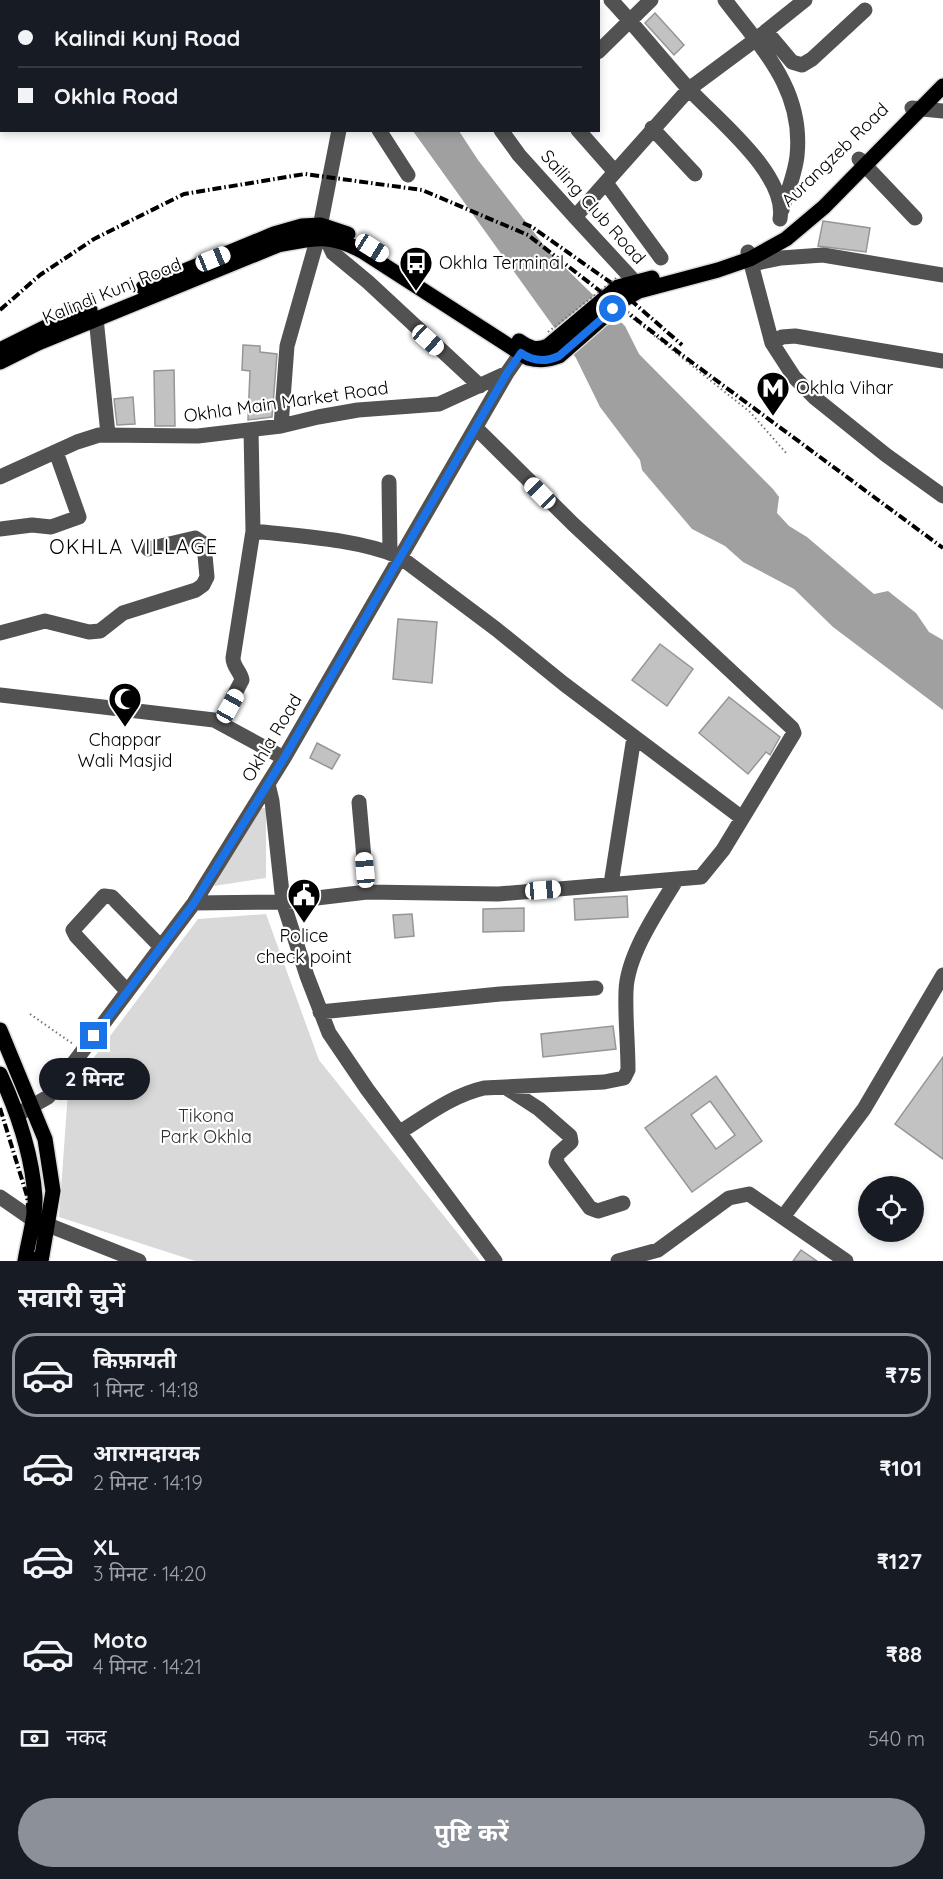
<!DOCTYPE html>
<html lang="hi">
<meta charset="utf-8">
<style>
:root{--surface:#171b24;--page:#20242c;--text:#f1f3f6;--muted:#9ea1a6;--line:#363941;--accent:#8c9099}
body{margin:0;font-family:Quicksand,"Noto Sans Devanagari",sans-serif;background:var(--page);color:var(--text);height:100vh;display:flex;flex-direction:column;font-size:22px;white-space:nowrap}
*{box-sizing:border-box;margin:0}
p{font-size:20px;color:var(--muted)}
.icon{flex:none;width:33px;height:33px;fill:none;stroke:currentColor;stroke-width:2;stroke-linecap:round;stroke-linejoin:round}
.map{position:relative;height:1261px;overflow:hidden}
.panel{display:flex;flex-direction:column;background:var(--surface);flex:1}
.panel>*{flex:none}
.banner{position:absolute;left:0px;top:0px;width:600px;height:132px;box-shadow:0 3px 9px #0003;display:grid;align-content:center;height:132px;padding:0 18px;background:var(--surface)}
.tools{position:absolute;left:858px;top:1176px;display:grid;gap:12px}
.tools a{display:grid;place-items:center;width:66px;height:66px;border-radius:50%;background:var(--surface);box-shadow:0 3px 9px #0003;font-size:30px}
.end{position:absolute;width:27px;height:27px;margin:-14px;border:8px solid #1a73e8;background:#fff;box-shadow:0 0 0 3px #fff}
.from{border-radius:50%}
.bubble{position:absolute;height:42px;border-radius:21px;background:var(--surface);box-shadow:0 3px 9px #0003;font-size:20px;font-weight:700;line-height:42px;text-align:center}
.car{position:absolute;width:18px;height:36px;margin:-18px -9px;border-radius:8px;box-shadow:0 0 4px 2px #0007;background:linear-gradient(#fff 24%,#345 0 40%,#fff 0 76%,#345 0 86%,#fff 0)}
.banner b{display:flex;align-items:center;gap:21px;height:57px;font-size:22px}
.banner b+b{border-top:2px solid var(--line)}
.banner i{width:15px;height:15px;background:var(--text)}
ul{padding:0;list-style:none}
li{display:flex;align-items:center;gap:18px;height:84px;margin:0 12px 9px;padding:0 6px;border:3px solid transparent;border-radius:24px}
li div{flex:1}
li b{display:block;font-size:22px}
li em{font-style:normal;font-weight:700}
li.active{border-color:var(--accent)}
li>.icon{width:54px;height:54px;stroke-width:1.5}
h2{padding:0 18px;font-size:27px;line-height:72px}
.pay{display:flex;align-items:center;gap:15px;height:66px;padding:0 18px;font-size:22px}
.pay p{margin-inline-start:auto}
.primary-button{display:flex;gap:12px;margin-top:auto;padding:12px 18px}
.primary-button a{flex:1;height:69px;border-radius:36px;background:var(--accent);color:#fff;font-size:24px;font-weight:700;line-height:69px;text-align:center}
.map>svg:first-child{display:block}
.green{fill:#d9d9d9}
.water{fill:#a0a0a0}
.building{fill:#c2c2c2;stroke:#969696;stroke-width:1.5;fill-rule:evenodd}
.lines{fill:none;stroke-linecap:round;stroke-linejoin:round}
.major-casing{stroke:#dbdbdb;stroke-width:18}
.path{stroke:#747474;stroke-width:2;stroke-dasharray:1.5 3;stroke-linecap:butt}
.minor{stroke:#525252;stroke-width:15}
.major{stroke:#000;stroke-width:15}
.rail{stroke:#000;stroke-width:4;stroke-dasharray:9 3 1.5 3;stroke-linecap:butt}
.path-bridge{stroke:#747474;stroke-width:2;stroke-dasharray:1.5 3;stroke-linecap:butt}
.route{stroke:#1a73e8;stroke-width:8}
.labels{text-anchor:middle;stroke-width:4.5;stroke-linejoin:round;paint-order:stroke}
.street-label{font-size:18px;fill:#000;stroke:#fff}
.poi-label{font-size:18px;fill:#000;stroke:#fff;text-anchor:start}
.park-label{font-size:18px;fill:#303030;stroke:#fff}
.neighbourhood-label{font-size:20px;letter-spacing:1.5px;fill:#000;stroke:#fff}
</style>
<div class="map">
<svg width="943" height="1261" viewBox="0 0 943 1261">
<rect width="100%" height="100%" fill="#fff"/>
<path class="green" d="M254 808H266V878L214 886Z
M266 914 319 1060 480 1261H195L59 1217 68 1092 198 919Z"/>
<path class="water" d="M0 0 56 1 2 2 1 82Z
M413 131H459L478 160 549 252 625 326 639 354 773 489 779 497 777 513 789 526 807 537 874 594 888 591 916 613 929 632 943 640V710L833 627 794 589 743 562 725 546 692 529 642 470 640 460 600 407 576 358Z"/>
<path class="building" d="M655 13 684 45 674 55 645 23Z
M823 221 870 228 866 252 818 246Z
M243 345 260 346V352L277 354 272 417 248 420 250 371 242 370Z
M174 370 175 426H155L154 371Z
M133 397 135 424 117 425 114 399Z
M398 619 437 622 432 683 393 679Z
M660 644 693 669 667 706 632 680Z
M729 697 780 737 770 755 766 752 748 774 699 733Z
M317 743 340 755 332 769 310 758Z
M627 896 628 917 575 920 574 899Z
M524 908V931L483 932V909Z
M412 914 414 936 395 938 393 915Z
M613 1026 616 1049 543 1057 541 1034Z
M943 1057V1159L895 1124Z
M716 1076 762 1141 692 1192 645 1128ZM710 1101 735 1135 716 1149 691 1115Z
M801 1250 817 1261H793Z"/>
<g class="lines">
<g class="major-casing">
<path id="major" d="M143 288 274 234 302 226 321 225 348 234
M519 341C529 348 536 351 548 346L618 287 652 278
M0 350 50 325 90 310
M0 362 38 343 278 245C315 238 328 233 362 251L528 358C540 361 548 360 559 356L623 300 639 291 718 270 750 259 786 239 824 207 943 86
M0 1030 45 1139 53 1191 41 1261
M0 1074C18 1113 32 1154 35 1197 36 1217 28 1241 25 1261"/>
</g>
<path class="path" d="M626 313 750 412 787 454
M30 1014 73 1044"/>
<path class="minor" d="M304 0 305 2
M411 0 412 2
M611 0C637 28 661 58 687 87 714 117 788 174 780 219
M725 0C762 49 804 89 797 156 795 174 787 193 782 210
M583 2 585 0
M766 31 792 62 802 65 812 59 865 10
M598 52 651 0
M912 108 943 111
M652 128 695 174
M379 130 408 175
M501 130 519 155 575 217 635 282
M578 130 615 172
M859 159 915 218
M606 183 661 258
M575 217 689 89 755 40 805 0
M326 238 333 253 368 282 480 386
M748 252 772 343 794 377 815 398 886 455 943 496
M752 264 781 258 823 255 943 275
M96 318 108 434
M772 343 782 337 795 336 943 361
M281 426 287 346 318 237 339 130
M0 477 77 442 99 435 198 436 281 426 318 417 358 410 439 404 507 373
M389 482 390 552
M0 529 32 525 51 527 79 517 56 452
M253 531C298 536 358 539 400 557L496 629 564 684 742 818
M0 633 45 621 89 632 100 631 123 613 196 590 203 585 207 577 204 544 195 538 148 549
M0 695 214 720 284 758
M220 722 242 680C241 672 233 667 233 658L253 531 251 430
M268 784 272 801 283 902 307 976 329 1033 367 1089 495 1261
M359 802 367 892
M611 884 634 737
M194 903 283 902 367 892 498 894 701 877 723 850 794 733 792 728 573 524 476 428
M127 991 76 936 73 930 104 896 112 897 161 947
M320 1012 500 994 596 988
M505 1087 539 1109 570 1136 571 1142 558 1154 556 1162 590 1208 598 1211 623 1203
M20 1113 48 1097 194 903 284 758 507 373 521 353
M400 1132C427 1115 453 1095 484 1088L604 1082 624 1078 628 1070C628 1044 625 1017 626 991 627 955 658 910 677 879
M0 1197 32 1219
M783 1217 864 1109 943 975
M48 1225 139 1261
M618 1261 658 1250 729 1198 749 1194 846 1261"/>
<use href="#major" class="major"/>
<path class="rail" d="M523 223 532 227 610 282 682 345
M0 310 40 275 94 239 184 194 305 174 422 190 528 235 682 355 943 548
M0 1076 36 1195 43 1261
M0 1108 27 1196 34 1261"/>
<path class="path-bridge" d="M548 332 616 278"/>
</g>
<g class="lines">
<path class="route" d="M94 1036 194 903 284 758 507 373 521 353C534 362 546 362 559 356L613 309"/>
</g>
<defs>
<g id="bus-pin" transform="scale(1.725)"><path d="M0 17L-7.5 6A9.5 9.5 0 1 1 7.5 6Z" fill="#000" stroke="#fff"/><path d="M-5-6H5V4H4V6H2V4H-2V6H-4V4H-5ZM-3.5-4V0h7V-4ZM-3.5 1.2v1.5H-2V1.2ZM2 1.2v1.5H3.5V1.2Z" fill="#fff"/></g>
<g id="metro-pin" transform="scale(1.725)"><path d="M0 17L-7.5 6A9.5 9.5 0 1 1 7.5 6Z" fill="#000" stroke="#fff"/><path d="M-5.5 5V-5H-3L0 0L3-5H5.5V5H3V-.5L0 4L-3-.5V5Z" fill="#fff"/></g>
<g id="mosque-pin" transform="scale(1.725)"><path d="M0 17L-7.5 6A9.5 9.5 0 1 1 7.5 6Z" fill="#000" stroke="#fff"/><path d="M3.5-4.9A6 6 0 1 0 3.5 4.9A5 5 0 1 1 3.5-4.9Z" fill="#fff"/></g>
<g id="civic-pin" transform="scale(1.725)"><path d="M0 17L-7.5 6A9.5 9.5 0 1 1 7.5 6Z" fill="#000" stroke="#fff"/><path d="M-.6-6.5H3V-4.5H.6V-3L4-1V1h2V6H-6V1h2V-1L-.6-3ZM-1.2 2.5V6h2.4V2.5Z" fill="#fff"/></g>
</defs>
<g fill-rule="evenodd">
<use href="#bus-pin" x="416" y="263"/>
<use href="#metro-pin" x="773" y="388"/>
<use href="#mosque-pin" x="125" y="699"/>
<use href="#civic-pin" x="304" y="895"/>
</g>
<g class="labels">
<g class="street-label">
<text transform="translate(835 155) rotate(-44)" y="6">Aurangzeb Road</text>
<text transform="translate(593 207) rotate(48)" y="6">Sailing Club Road</text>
<text transform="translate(112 291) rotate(-22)" y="6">Kalindi Kunj Road</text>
<text transform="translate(286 402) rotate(-8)" y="6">Okhla Main Market Road</text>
<text transform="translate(272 738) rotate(-59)" y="6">Okhla Road</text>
</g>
<g class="poi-label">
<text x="439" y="269">Okhla Terminal</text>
<text x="796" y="394">Okhla Vihar</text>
<text x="125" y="746" text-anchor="middle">Chappar<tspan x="125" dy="21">Wali Masjid</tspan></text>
<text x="304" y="942" text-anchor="middle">Police<tspan x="304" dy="21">check point</tspan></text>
</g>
<g class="park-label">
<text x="206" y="1122">Tikona<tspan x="206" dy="21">Park Okhla</tspan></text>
</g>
<g class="neighbourhood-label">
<text x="134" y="554">OKHLA VILLAGE</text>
</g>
</g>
</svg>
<div class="tools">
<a><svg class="icon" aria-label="locate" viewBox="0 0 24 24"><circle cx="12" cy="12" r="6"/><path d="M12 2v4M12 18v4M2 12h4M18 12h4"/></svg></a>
</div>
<i class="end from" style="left:613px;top:309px"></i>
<i class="end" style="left:94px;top:1036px"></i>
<div class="bubble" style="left:39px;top:1058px;width:111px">2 मिनट</div>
<i class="car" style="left:372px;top:248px;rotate:122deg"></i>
<i class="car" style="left:213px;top:259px;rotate:68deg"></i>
<i class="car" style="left:428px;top:340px;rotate:132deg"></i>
<i class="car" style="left:540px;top:493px;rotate:315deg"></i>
<i class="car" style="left:230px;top:706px;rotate:29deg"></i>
<i class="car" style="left:365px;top:870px;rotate:355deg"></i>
<i class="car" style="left:543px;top:890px;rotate:85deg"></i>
<div class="banner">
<b><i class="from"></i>Kalindi Kunj Road</b>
<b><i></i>Okhla Road</b>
</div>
</div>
<section class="panel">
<h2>सवारी चुनें</h2>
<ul>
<li class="active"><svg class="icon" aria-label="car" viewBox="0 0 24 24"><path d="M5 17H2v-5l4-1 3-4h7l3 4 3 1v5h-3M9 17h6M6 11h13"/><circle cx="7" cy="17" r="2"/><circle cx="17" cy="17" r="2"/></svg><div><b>किफ़ायती</b><p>1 मिनट · 14:18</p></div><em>₹75</em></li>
<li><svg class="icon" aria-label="car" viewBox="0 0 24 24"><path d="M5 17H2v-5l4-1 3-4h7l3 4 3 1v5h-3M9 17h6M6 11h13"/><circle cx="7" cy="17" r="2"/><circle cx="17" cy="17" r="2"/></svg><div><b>आरामदायक</b><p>2 मिनट · 14:19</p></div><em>₹101</em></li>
<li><svg class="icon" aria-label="car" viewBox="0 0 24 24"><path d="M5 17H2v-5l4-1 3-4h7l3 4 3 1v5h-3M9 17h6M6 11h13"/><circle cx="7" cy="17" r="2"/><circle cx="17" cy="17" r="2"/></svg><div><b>XL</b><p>3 मिनट · 14:20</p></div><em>₹127</em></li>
<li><svg class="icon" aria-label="car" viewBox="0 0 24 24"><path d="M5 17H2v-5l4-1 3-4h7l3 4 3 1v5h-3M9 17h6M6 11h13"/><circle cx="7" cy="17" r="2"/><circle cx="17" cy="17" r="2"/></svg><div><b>Moto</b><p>4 मिनट · 14:21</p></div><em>₹88</em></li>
</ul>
<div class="pay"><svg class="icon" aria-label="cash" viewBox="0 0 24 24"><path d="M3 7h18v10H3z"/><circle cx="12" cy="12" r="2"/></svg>नकद<p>540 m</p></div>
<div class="primary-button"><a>पुष्टि करें</a></div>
</section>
